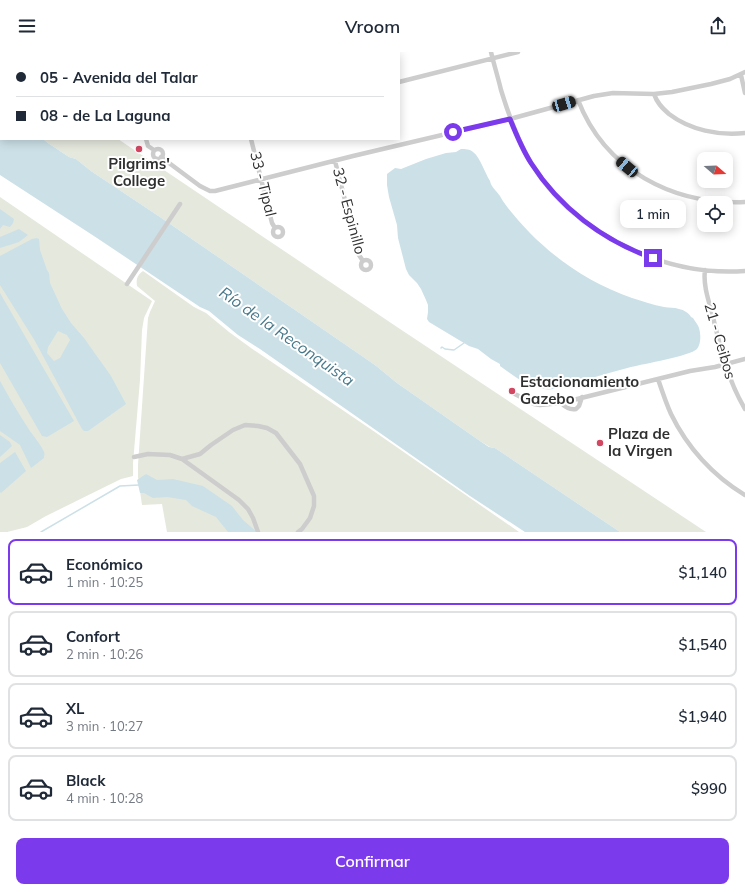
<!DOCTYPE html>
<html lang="es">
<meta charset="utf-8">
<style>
:root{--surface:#fff;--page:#f6f6f7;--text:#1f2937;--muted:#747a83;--line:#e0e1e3;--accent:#7c3aed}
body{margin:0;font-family:Mulish,sans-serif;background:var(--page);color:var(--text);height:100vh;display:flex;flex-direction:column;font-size:15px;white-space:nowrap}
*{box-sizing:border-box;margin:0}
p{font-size:13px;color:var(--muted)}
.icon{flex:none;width:22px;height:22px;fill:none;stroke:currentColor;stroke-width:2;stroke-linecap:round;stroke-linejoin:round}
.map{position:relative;height:480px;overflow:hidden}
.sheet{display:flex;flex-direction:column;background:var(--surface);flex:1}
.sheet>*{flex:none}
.top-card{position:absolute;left:0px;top:0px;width:400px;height:88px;box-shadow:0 2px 10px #0003;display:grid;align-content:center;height:88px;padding:0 16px;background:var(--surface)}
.needle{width:26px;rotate:109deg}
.buttons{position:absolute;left:697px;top:100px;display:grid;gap:8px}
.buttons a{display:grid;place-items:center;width:36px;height:36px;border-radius:8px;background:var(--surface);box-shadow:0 2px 10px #0003;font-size:20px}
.end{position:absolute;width:18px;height:18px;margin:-9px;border:5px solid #7c3aed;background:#fff;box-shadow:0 0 0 2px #fff}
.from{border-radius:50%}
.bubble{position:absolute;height:28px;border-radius:8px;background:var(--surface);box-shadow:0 2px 10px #0003;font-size:13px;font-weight:600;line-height:28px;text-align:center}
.car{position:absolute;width:12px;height:24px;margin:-12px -6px;border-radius:5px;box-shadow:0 0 3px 1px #0007;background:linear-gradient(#222 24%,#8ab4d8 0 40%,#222 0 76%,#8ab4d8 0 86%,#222 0)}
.top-card b{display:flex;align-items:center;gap:14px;height:38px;font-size:15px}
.top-card b+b{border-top:1px solid var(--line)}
.top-card i{width:10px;height:10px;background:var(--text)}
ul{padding:7px 0 0;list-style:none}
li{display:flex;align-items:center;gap:12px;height:66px;margin:0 8px 6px;padding:0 8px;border:2px solid var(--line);border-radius:8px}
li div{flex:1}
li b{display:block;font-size:15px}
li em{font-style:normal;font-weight:600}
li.active{border-color:var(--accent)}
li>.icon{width:36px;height:36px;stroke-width:1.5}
.primary-button{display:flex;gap:8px;margin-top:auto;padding:8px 16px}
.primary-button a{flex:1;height:46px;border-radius:8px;background:var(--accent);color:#fff;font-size:16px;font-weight:600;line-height:46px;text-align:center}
header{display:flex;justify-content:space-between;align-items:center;height:52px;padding:0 16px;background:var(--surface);font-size:18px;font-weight:600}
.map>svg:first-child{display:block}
.green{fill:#e5e8dd}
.water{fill:#cce0e7;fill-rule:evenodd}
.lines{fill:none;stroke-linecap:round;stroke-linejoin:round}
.stream{stroke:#cce0e7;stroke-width:1.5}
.minor{stroke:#cdcdcd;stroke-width:4.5}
.route{stroke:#7c3aed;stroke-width:5}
.poi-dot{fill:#d24762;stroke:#fff;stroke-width:1.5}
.labels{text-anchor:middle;stroke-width:4;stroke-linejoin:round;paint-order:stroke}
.poi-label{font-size:15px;font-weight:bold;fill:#303030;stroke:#fff;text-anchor:start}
.street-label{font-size:15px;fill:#303030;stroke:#fff}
.water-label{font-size:16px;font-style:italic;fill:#47788a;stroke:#fff}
</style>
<header><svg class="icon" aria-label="menu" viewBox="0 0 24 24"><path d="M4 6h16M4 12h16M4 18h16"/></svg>Vroom<svg class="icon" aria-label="share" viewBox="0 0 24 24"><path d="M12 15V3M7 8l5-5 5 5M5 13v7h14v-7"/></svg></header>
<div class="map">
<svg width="745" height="480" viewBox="0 0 745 480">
<rect width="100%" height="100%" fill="#fff"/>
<path class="green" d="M43 87H118L397 275 706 480H620L495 396 490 395 480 389 397 331 375 313 160 165 91 119 76 107 69 105 48 91Z
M0 145 152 249 144 266 142 278 140 328 133 411V424L121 427 46 464 27 475 7 480H0Z
M143 219 194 255 206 261 229 280 251 296 372 378 519 480H167L162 452 142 453 138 425V413L148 266 150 260 155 249 137 234C136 228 137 223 143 219Z"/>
<path class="water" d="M0 56H1V87H43L48 91 69 105 76 107 91 119 160 165 375 313 397 331 480 389 489 395 495 396 620 480H525L470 444 260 297 238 283 209 259 200 255 97 186 0 123Z
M461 97C465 97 470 97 473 100 480 105 485 121 490 129 491 135 496 138 500 144 502 148 505 152 508 156 540 197 583 229 632 246 643 249 653 253 664 255 669 256 674 255 679 257 684 258 689 261 691 265L693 266C695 269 698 273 699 276 701 283 701 292 697 297 690 304 643 312 631 315 605 322 580 329 554 337 534 340 515 325 500 314V312L491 307 478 297 469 294 429 270 427 267 428 260V253L426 248 421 237 417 231 409 223 406 217 398 186 397 173 389 145 387 133V122L395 116 401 117 426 107 446 101 456 100Z
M0 157 14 167 13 171 10 175 3 173 0 177Z
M19 177 28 183 19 190 0 196V185Z
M37 186 39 187 40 198 47 218 49 221 50 231 62 257 71 271 84 286 111 324 126 352 88 379H84L82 377 35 289 0 233V204L32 187ZM58 279 67 283 70 288 60 306 54 309 47 301 48 295Z
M0 241 74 369 47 385 42 384 0 311Z
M0 329C9 345 18 361 28 376 33 384 40 391 44 400 45 403 44 403 44 406L31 416 20 393 0 379Z
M0 383 10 390 12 394 0 405Z
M15 400 26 419 1 441 0 440V411Z
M146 422 157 428 173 427 203 434 232 454 243 468 257 480H228L216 465 192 454 186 448 167 445 153 446 144 441H140L137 428Z"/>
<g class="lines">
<path class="stream" d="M441 296 442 295 445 297 454 298 464 291
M41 480 120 434 139 433"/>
<path class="minor" d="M126 0V1
M229 0V1
M491 0C494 13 498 25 501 38 509 64 517 87 531 111 574 181 663 225 745 219
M197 1 202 0
M741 23 745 41
M399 30 518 0
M654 42C657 51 662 56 669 62 690 78 719 84 745 81
M578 48C605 118 673 153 745 150
M146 87 148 94 154 98
M251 87 272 171 275 176
M153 102a5 5 0 1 1 10 0a5 5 0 1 1-10 0Z
M161 105 200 134 210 139H215L353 104 510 67 594 44 613 41 654 42 672 40 711 32 730 27 745 20
M335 109 359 203 363 209
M273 180a5 5 0 1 1 10 0a5 5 0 1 1-10 0Z
M361 213a5 5 0 1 1 10 0a5 5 0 1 1-10 0Z
M705 218C703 232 708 247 712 261 720 294 727 327 745 357
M127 232 180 152
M658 327C662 339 666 351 671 362 687 395 713 424 745 443
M513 341 534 352 540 353 561 351C565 355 571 358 576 357L579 354 582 345
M561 351 690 319 715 315 745 307
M134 405 148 402 170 403 182 407 239 448 248 457 253 466 258 480
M182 407 200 402 211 393 233 378 245 373 258 374 267 376 276 381 300 412 314 444V454L310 466 302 477 298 480"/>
</g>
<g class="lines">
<path class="route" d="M453 80 510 67C516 82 522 97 531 111 559 155 603 189 653 206"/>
</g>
<g class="poi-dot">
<circle cx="139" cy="97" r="4"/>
<circle cx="512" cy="339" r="4"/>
<circle cx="600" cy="391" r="4"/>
</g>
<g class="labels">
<g class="poi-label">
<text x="139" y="117" text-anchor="middle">Pilgrims'<tspan x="139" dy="17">College</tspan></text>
<text x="520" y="335">Estacionamiento<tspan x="520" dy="17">Gazebo</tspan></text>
<text x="608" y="387">Plaza de<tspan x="608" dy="17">la Virgen</tspan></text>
</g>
<g class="street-label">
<text transform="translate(263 132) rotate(76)" y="5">33 - Tipal</text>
<text transform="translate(349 159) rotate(75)" y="5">32 - Espinillo</text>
<text transform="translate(720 289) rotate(74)" y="5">21 - Ceibos</text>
</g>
<g class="water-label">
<text transform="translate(287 284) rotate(35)" y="6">Río de la Reconquista</text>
</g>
</g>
</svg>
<div class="buttons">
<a><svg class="needle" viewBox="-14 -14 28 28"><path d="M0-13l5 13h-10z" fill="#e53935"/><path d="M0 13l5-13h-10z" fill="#747a83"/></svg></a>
<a><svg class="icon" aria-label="locate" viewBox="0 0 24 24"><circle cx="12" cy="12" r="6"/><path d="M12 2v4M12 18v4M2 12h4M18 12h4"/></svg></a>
</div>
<i class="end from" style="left:453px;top:80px"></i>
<i class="end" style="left:653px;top:206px"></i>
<div class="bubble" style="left:620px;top:148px;width:66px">1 min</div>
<i class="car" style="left:564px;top:52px;rotate:74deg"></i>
<i class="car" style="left:627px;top:115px;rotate:310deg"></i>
<div class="top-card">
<b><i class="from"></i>05 - Avenida del Talar</b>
<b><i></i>08 - de La Laguna</b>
</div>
</div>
<section class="sheet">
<ul>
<li class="active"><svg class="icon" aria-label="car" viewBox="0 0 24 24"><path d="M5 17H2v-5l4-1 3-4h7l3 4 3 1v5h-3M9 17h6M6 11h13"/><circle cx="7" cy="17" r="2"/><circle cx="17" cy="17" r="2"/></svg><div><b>Económico</b><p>1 min · 10:25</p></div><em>$1,140</em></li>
<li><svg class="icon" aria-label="car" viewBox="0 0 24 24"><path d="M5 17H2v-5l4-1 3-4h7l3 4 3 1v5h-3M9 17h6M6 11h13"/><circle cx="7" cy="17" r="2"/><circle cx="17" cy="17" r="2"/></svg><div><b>Confort</b><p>2 min · 10:26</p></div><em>$1,540</em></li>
<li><svg class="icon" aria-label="car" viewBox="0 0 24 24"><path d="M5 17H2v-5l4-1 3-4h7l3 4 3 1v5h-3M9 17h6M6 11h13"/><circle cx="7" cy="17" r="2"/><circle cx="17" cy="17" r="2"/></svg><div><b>XL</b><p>3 min · 10:27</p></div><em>$1,940</em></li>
<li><svg class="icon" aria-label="car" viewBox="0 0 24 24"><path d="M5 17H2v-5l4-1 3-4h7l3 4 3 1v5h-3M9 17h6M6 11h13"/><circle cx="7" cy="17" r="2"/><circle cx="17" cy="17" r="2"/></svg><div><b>Black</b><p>4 min · 10:28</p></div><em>$990</em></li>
</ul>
<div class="primary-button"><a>Confirmar</a></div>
</section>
